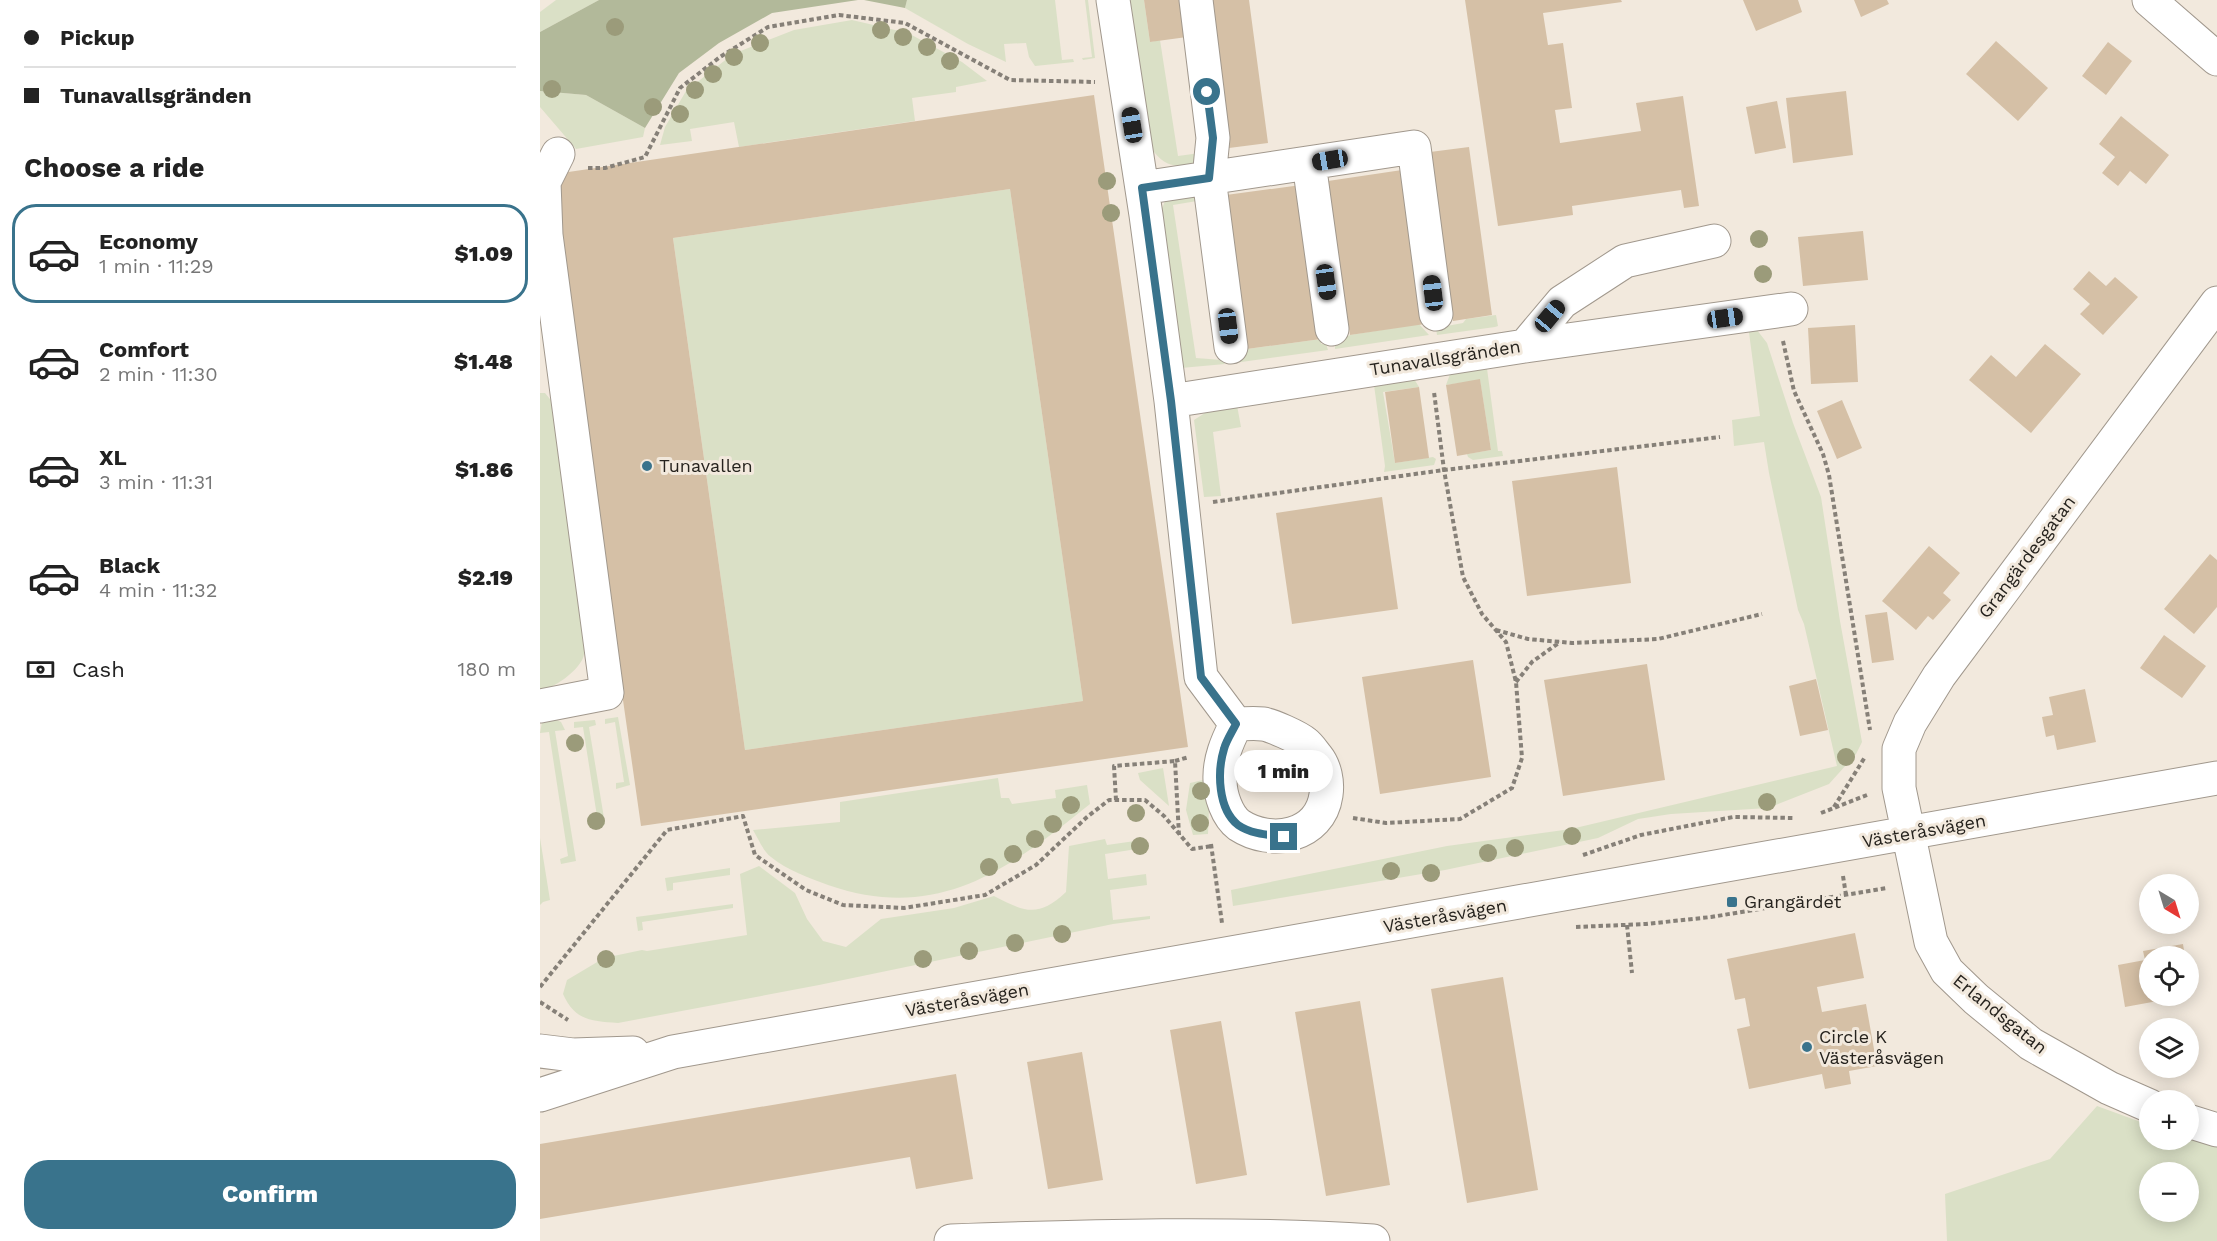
<!DOCTYPE html>
<meta charset="utf-8">
<style>
:root{--surface:#fff;--page:#f6f6f6;--text:#222;--muted:#767676;--line:#e0e0e0;--accent:#39738c}
body{margin:0;font-family:"Work Sans",sans-serif;background:var(--page);color:var(--text);height:100vh;display:flex;flex-direction:column;font-size:22px;white-space:nowrap}
*{box-sizing:border-box;margin:0}
p{font-size:20px;color:var(--muted)}
.icon{flex:none;width:33px;height:33px;fill:none;stroke:currentColor;stroke-width:2;stroke-linecap:round;stroke-linejoin:round}
.map{position:relative;flex:1;overflow:hidden}
.side{display:flex;flex-direction:column;background:var(--surface);width:540px}
.side>*{flex:none}
.hud{display:grid;align-content:center;height:132px;padding:0 24px;background:var(--surface)}
.needle{width:39px;rotate:142deg}
.fabs{position:absolute;left:1599px;top:874px;display:grid;gap:12px}
.fabs a{display:grid;place-items:center;width:60px;height:60px;border-radius:50%;background:var(--surface);box-shadow:0 3px 15px #0003;font-size:30px}
.end{position:absolute;width:27px;height:27px;margin:-14px;border:8px solid #39738c;background:#fff;box-shadow:0 0 0 3px #fff}
.from{border-radius:50%}
.bubble{position:absolute;height:42px;border-radius:21px;background:var(--surface);box-shadow:0 3px 15px #0003;font-size:20px;font-weight:800;line-height:42px;text-align:center}
.car{position:absolute;width:18px;height:36px;margin:-18px -9px;border-radius:8px;box-shadow:0 0 4px 2px #0007;background:linear-gradient(#222 24%,#8ab4d8 0 40%,#222 0 76%,#8ab4d8 0 86%,#222 0)}
.hud b{display:flex;align-items:center;gap:21px;height:57px;font-size:22px}
.hud b+b{border-top:2px solid var(--line)}
.hud i{width:15px;height:15px;background:var(--text)}
ul{padding:0;list-style:none}
li{display:flex;align-items:center;gap:18px;height:99px;margin:0 12px 9px;padding:0 12px;border:3px solid transparent;border-radius:24px}
li div{flex:1}
li b{display:block;font-size:22px}
li em{font-style:normal;font-weight:800}
li.on{border-color:var(--accent)}
li>.icon{width:54px;height:54px;stroke-width:1.5}
h2{padding:0 24px;font-size:27px;line-height:72px}
.pay{display:flex;align-items:center;gap:15px;height:66px;padding:0 24px;font-size:22px}
.pay p{margin-inline-start:auto}
.primary-button{display:flex;gap:12px;margin-top:auto;padding:12px 24px}
.primary-button a{flex:1;height:69px;border-radius:24px;background:var(--accent);color:#fff;font-size:24px;font-weight:800;line-height:69px;text-align:center}
main{display:flex;flex:1;min-height:0}
.map>svg:first-child{display:block}
.green{fill:#dae0c6;fill-rule:evenodd}
.forest{fill:#b2b99a}
.building{fill:#d5c0a6;fill-rule:evenodd}
.lines{fill:none;stroke-linecap:round;stroke-linejoin:round}
.minor-casing{stroke:#a1988d;stroke-width:35}
.path{stroke:#868078;stroke-width:4;stroke-dasharray:4.5 3;stroke-linecap:butt}
.minor{stroke:#fff;stroke-width:33}
.tree{fill:#9b9b7a}
.route{stroke:#39738c;stroke-width:8}
.poi-dot{fill:#39738c;stroke:#f2e9dd;stroke-width:2}
.labels{text-anchor:middle;stroke-width:6;stroke-linejoin:round;paint-order:stroke}
.street-label{font-size:18px;fill:#26231e;stroke:#f2e9dd}
.poi-label{font-size:18px;fill:#26231e;stroke:#f2e9dd;text-anchor:start}
</style>
<main>
<section class="side">
<div class="hud">
<b><i class="from"></i>Pickup</b>
<b><i></i>Tunavallsgränden</b>
</div>
<h2>Choose a ride</h2>
<ul>
<li class="on"><svg class="icon" aria-label="car" viewBox="0 0 24 24"><path d="M5 17H2v-5l4-1 3-4h7l3 4 3 1v5h-3M9 17h6M6 11h13"/><circle cx="7" cy="17" r="2"/><circle cx="17" cy="17" r="2"/></svg><div><b>Economy</b><p>1 min · 11:29</p></div><em>$1.09</em></li>
<li><svg class="icon" aria-label="car" viewBox="0 0 24 24"><path d="M5 17H2v-5l4-1 3-4h7l3 4 3 1v5h-3M9 17h6M6 11h13"/><circle cx="7" cy="17" r="2"/><circle cx="17" cy="17" r="2"/></svg><div><b>Comfort</b><p>2 min · 11:30</p></div><em>$1.48</em></li>
<li><svg class="icon" aria-label="car" viewBox="0 0 24 24"><path d="M5 17H2v-5l4-1 3-4h7l3 4 3 1v5h-3M9 17h6M6 11h13"/><circle cx="7" cy="17" r="2"/><circle cx="17" cy="17" r="2"/></svg><div><b>XL</b><p>3 min · 11:31</p></div><em>$1.86</em></li>
<li><svg class="icon" aria-label="car" viewBox="0 0 24 24"><path d="M5 17H2v-5l4-1 3-4h7l3 4 3 1v5h-3M9 17h6M6 11h13"/><circle cx="7" cy="17" r="2"/><circle cx="17" cy="17" r="2"/></svg><div><b>Black</b><p>4 min · 11:32</p></div><em>$2.19</em></li>
</ul>
<div class="pay"><svg class="icon" aria-label="cash" viewBox="0 0 24 24"><path d="M3 7h18v10H3z"/><circle cx="12" cy="12" r="2"/></svg>Cash<p>180 m</p></div>
<div class="primary-button"><a>Confirm</a></div>
</section>
<div class="map">
<svg width="1677" height="1241" viewBox="0 0 1677 1241">
<rect width="100%" height="100%" fill="#f2e9dd"/>
<path class="green" d="M16 0H59L0 32V12Z
M367 0H515L522 60 533 59 534 62 495 66 489 57 486 43 464 44 466 62 428 44 365 8Z
M545 0H548L555 58 543 60 542 58 552 57Z
M589 0H604L610 42 620 40 638 156 660 153 658 162C634 168 626 168 611 148Z
M312 20 368 33 422 62 447 81 416 87V92L372 98 375 121 199 147 194 122 150 129 152 141 120 145 125 127 146 91 193 54 254 30Z
M0 91 46 95 105 128 103 137 36 149 0 107Z
M470 189 543 701 205 750 133 238Z
M643 192 654 195 657 201 633 205 656 358 682 360 685 364 641 368 621 211 625 201Z
M956 315 958 326 955 327 897 335 896 328 923 323 926 319Z
M879 324 889 335 795 349V343L810 335Z
M1208 325 1217 330 1227 343 1253 423 1281 497 1300 621 1322 742 1316 754 1289 784 1228 808 1131 814 1098 819 1058 838 905 870 693 906 691 890 907 846 1031 829 1297 766 1264 624 1258 610 1229 473 1224 442 1194 446 1192 420 1220 416Z
M781 339V344H786L788 350 694 363 692 357 707 349Z
M946 361 958 451H962L963 456 933 460 928 457 927 454 951 450 940 380 906 385 913 366Z
M871 374 879 387 843 392 855 463 893 457 896 459 894 465 844 472 845 466 834 385Z
M0 393H5L14 404 44 628C43 637 46 650 43 658 37 672 14 688 0 691Z
M696 400 701 427 673 432 681 496 664 497 654 420 682 402Z
M78 717 90 785 76 789V783L84 782 75 722 65 724V719Z
M13 718 21 722 25 730 15 731 36 861 21 864 20 859 28 856 9 732 0 733 2 722Z
M55 720 56 725 49 727 65 824 59 829 43 727 34 728V722Z
M623 768 629 806 600 780 598 773Z
M458 778 461 798H469L472 804 516 798 515 790 547 785 550 804C468 870 398 923 288 885 269 878 247 870 231 857 223 851 218 838 213 830L300 822V802Z
M663 780 669 808 668 834 653 835 646 810 650 783Z
M0 838 10 900 3 902 0 905Z
M565 839 567 845 602 840 603 848 565 854 568 879 606 874 607 885 570 890 573 920 610 916V919L573 924 279 985 78 1023C52 1021 35 1021 23 994L27 980 64 958 102 950 107 951 207 935 200 874 219 866 255 893 267 919 283 941 306 947 341 919 414 908 454 896C485 912 498 918 526 892L529 846Z
M190 868V875L133 883V890L127 891 125 878Z
M193 904V908L102 922 103 930 98 931 96 917Z
M1557 1106 1609 1125 1610 1140 1649 1139 1677 1147V1241H1407L1405 1194 1510 1159ZM1610 1173H1648V1212H1610Z"/>
<path class="forest" d="M59 0H318L232 13 179 43 139 73 105 128 46 95 0 91V32Z
M324 0H367L365 8Z"/>
<path class="building" d="M604 0H641L647 37 610 42Z
M669 0H709L728 143 689 148Z
M925 0H1081L1082 2 1003 13 1008 45 1023 43 1032 108 1015 110 1020 143 1101 131 1096 103 1143 96 1159 206 1144 208 1141 190 1032 206 1033 215 958 226Z
M1203 0H1258L1262 12 1216 31Z
M1314 0H1347L1349 4 1321 17Z
M1456 41 1508 88 1478 121 1426 74Z
M1568 42 1592 61 1566 95 1542 76Z
M1306 91 1313 155 1253 163 1246 98Z
M554 95 648 747 101 826 8 175ZM470 189 543 701 205 750 133 238Z
M1237 101 1246 148 1215 154 1206 107Z
M1581 116 1629 155 1606 184 1590 171 1578 186 1562 173 1575 157 1559 144Z
M929 147 952 315 913 321 890 152Z
M862 170 885 324 810 335 788 181Z
M761 185 781 339 707 349 686 195Z
M1323 231 1328 280 1263 286 1258 237Z
M1549 271 1566 286 1575 277 1598 297 1563 335 1540 314 1550 304 1533 289Z
M1315 325 1318 382 1271 384 1268 328Z
M1505 344 1541 374 1491 433 1429 380 1451 355 1476 377Z
M940 379 951 450 917 456 906 385Z
M879 387 889 458 855 463 845 392Z
M1302 400 1322 448 1297 459 1277 411Z
M1077 467 1091 583 987 596 972 481Z
M842 497 858 609 752 624 736 513Z
M1389 546 1420 573 1403 593 1411 600 1393 620 1388 616 1376 630 1342 601Z
M1670 554 1677 560V607L1654 634 1624 609Z
M1347 612 1354 660 1332 663 1325 615Z
M1624 635 1666 666 1642 698 1600 668Z
M933 660 951 777 840 794 822 677Z
M1107 664 1125 780 1023 796 1004 680Z
M1276 679 1288 730 1260 736 1249 686Z
M1545 689 1556 742 1517 750 1514 735 1506 737 1502 717 1513 715 1509 697Z
M1315 933 1324 978 1277 987 1282 1012 1326 1004 1337 1066 1309 1071 1311 1084 1285 1089 1282 1074 1209 1089 1197 1029 1210 1026 1205 998 1195 1000 1187 959Z
M1643 944 1645 957H1610V996H1633L1634 998 1585 1007 1578 965 1605 960 1603 951Z
M963 977 998 1190 927 1203 891 989Z
M820 1001 850 1185 786 1196 755 1012Z
M681 1021 707 1175 656 1184 630 1030Z
M542 1052 563 1180 508 1189 487 1062Z
M416 1074 433 1179 376 1189 370 1157 0 1219V1144Z"/>
<g class="lines">
<g class="minor-casing">
<path id="minor" d="M573 0 606 215 631 401 661 677 696 724C704 724 714 723 723 724 731 725 758 737 765 743 769 746 773 752 777 757 785 767 788 782 786 795 780 837 731 846 699 825 687 816 680 795 680 780 679 760 687 742 696 724
M656 0 673 138 669 178 691 347
M1609 0 1677 59
M769 163 792 329
M602 188 874 147 896 314
M985 346 1022 302 1085 261 1174 241
M631 401 985 346 1251 309
M0 706 67 693 6 235 4 182 18 154
M0 1051 33 1055 93 1053
M0 1095 133 1052 1677 778
M1610 1106 1569 1088 1491 1044 1436 999 1407 971 1391 942 1359 788V749L1370 723 1399 676 1677 303
M1648 1121 1677 1130
M411 1241C551 1236 693 1232 833 1241"/>
</g>
<path class="path" d="M48 168H65L105 157 140 88 180 57 228 27 299 15 365 23 470 80 555 82
M1243 341 1254 391 1283 454 1289 475 1330 730
M673 502 904 470 1180 437
M956 630 988 639 1032 643 1118 639 1222 614
M976 682 992 662 1020 642
M635 761 649 757
M576 800 574 766 635 761 639 835
M1294 807 1325 757
M1281 813 1327 795
M813 818 846 823 920 819 972 788 982 758 976 682 966 642 942 614 923 577 904 470 894 392
M671 844 682 923
M1043 855 1101 835 1193 817 1253 818
M1303 876 1306 895
M1087 925 1092 973
M1036 927 1106 924 1171 917 1347 888
M0 987 127 830 203 816 215 855 266 890 303 905 364 908 445 895 496 865 547 817 569 800H605L624 816 652 849 672 846
M0 1002 28 1020"/>
<use href="#minor" class="minor"/>
</g>
<g class="tree">
<circle cx="75" cy="27" r="9"/>
<circle cx="341" cy="30" r="9"/>
<circle cx="363" cy="37" r="9"/>
<circle cx="220" cy="43" r="9"/>
<circle cx="387" cy="47" r="9"/>
<circle cx="194" cy="57" r="9"/>
<circle cx="410" cy="61" r="9"/>
<circle cx="173" cy="74" r="9"/>
<circle cx="12" cy="89" r="9"/>
<circle cx="155" cy="90" r="9"/>
<circle cx="113" cy="107" r="9"/>
<circle cx="140" cy="114" r="9"/>
<circle cx="567" cy="181" r="9"/>
<circle cx="571" cy="213" r="9"/>
<circle cx="1219" cy="239" r="9"/>
<circle cx="1223" cy="274" r="9"/>
<circle cx="35" cy="743" r="9"/>
<circle cx="1306" cy="757" r="9"/>
<circle cx="661" cy="791" r="9"/>
<circle cx="1227" cy="802" r="9"/>
<circle cx="531" cy="805" r="9"/>
<circle cx="596" cy="813" r="9"/>
<circle cx="56" cy="821" r="9"/>
<circle cx="660" cy="823" r="9"/>
<circle cx="513" cy="824" r="9"/>
<circle cx="1032" cy="836" r="9"/>
<circle cx="495" cy="839" r="9"/>
<circle cx="600" cy="846" r="9"/>
<circle cx="975" cy="848" r="9"/>
<circle cx="948" cy="853" r="9"/>
<circle cx="473" cy="854" r="9"/>
<circle cx="449" cy="867" r="9"/>
<circle cx="851" cy="871" r="9"/>
<circle cx="891" cy="873" r="9"/>
<circle cx="522" cy="934" r="9"/>
<circle cx="475" cy="943" r="9"/>
<circle cx="429" cy="951" r="9"/>
<circle cx="66" cy="959" r="9"/>
<circle cx="383" cy="959" r="9"/>
</g>
<g class="lines">
<path class="route" d="M667 92 673 138 669 178 602 188 631 401 661 677 696 724C692 732 686 741 684 749 677 772 678 809 698 825 711 834 729 835 744 837"/>
</g>
<g class="poi-dot">
<circle cx="107" cy="466" r="6"/>
<rect x="1186" y="896" width="12" height="12" rx="3"/>
<circle cx="1267" cy="1047" r="6"/>
</g>
<g class="labels">
<g class="street-label">
<text transform="translate(905 358) rotate(-9)" y="6">Tunavallsgränden</text>
<text transform="translate(1487 557) rotate(-53)" y="6">Grangärdesgatan</text>
<text transform="translate(1384 831) rotate(-10)" y="6">Västeråsvägen</text>
<text transform="translate(905 916) rotate(-10)" y="6">Västeråsvägen</text>
<text transform="translate(427 1000) rotate(-10)" y="6">Västeråsvägen</text>
<text transform="translate(1460 1014) rotate(39)" y="6">Erlandsgatan</text>
</g>
<g class="poi-label">
<text x="119" y="472">Tunavallen</text>
<text x="1204" y="908">Grangärdet</text>
<text x="1279" y="1043">Circle K<tspan x="1279" dy="21">Västeråsvägen</tspan></text>
</g>
</g>
</svg>
<div class="fabs">
<a><svg class="needle" viewBox="-14 -14 28 28"><path d="M0-13l5 13h-10z" fill="#e53935"/><path d="M0 13l5-13h-10z" fill="#767676"/></svg></a>
<a><svg class="icon" aria-label="locate" viewBox="0 0 24 24"><circle cx="12" cy="12" r="6"/><path d="M12 2v4M12 18v4M2 12h4M18 12h4"/></svg></a>
<a><svg class="icon" aria-label="layers" viewBox="0 0 24 24"><path d="M12 4l9 5-9 5-9-5zM3 14l9 5 9-5"/></svg></a>
<a>+</a>
<a>−</a>
</div>
<i class="end from" style="left:667px;top:92px"></i>
<i class="end" style="left:744px;top:837px"></i>
<div class="bubble" style="left:694px;top:750px;width:99px">1 min</div>
<i class="car" style="left:592px;top:125px;rotate:351deg"></i>
<i class="car" style="left:790px;top:160px;rotate:261deg"></i>
<i class="car" style="left:786px;top:282px;rotate:172deg"></i>
<i class="car" style="left:893px;top:293px;rotate:353deg"></i>
<i class="car" style="left:1010px;top:316px;rotate:40deg"></i>
<i class="car" style="left:1185px;top:318px;rotate:82deg"></i>
<i class="car" style="left:688px;top:326px;rotate:173deg"></i>
</div>
</main>
